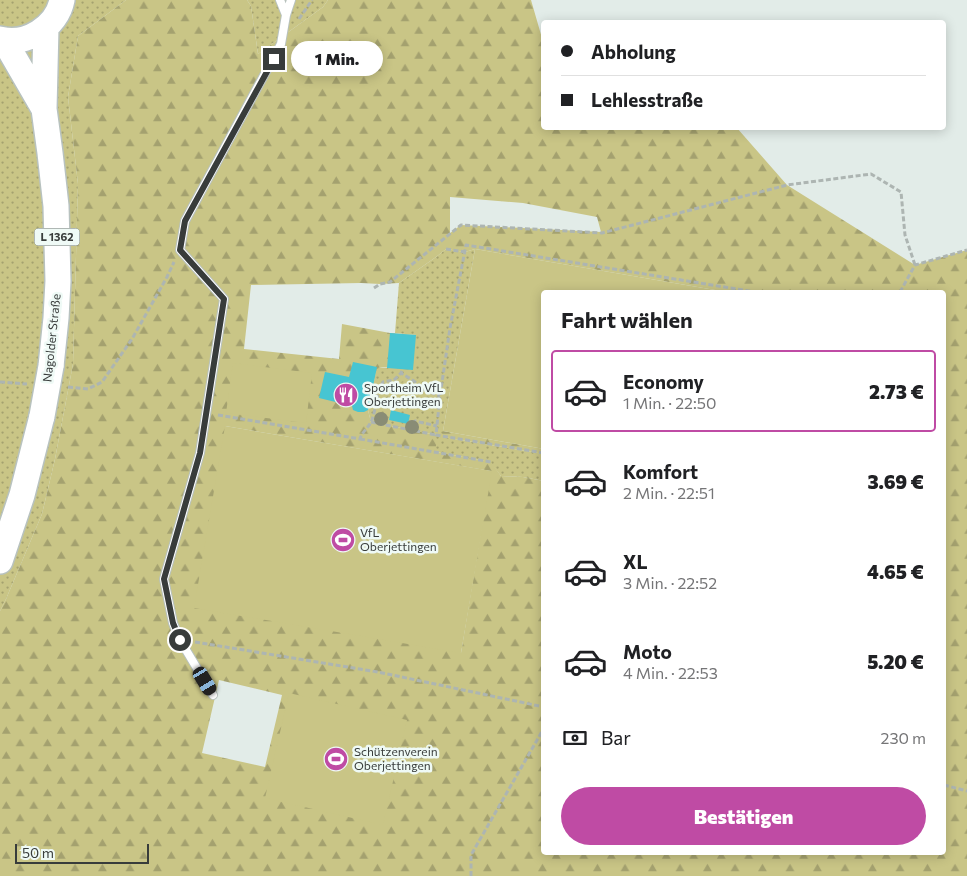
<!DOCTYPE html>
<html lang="de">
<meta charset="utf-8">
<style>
:root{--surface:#fff;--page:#f6f6f6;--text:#202124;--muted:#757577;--line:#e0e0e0;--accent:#bf4ba4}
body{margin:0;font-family:Commissioner,sans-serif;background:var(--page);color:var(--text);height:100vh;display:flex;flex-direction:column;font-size:19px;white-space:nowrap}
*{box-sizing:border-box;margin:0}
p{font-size:16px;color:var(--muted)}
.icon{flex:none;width:28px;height:28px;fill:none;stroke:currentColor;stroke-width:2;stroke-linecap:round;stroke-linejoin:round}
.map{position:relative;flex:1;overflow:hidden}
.side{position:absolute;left:541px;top:290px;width:405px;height:565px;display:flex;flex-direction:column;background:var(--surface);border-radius:5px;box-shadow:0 2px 12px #0003}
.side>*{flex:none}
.guide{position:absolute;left:541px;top:20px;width:405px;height:110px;border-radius:5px;box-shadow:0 2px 12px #0003;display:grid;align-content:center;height:110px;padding:0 20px;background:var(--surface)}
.scale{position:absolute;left:15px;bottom:12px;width:134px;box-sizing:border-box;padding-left:5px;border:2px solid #383c3b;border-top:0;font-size:14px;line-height:18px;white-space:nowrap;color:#383c3b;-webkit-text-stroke:4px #effaf6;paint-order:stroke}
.end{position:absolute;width:22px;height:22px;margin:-11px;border:6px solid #383c3b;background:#fff;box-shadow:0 0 0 2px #fff}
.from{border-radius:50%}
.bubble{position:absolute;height:35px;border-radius:18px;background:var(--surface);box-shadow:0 2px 12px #0003;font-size:16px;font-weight:800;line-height:35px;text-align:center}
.car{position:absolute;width:15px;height:30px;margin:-15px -8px;border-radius:6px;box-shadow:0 0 4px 1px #0007;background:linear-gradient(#222 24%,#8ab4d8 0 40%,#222 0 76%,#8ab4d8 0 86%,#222 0)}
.guide b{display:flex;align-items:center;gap:18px;height:48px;font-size:19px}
.guide b+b{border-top:1px solid var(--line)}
.guide i{width:12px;height:12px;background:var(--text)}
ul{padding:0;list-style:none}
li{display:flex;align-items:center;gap:15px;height:82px;margin:0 10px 8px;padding:0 10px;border:2px solid transparent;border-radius:5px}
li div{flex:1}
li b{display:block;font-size:19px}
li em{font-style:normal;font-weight:800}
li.on{border-color:var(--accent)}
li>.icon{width:45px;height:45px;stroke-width:1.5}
h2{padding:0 20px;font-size:22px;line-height:60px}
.pay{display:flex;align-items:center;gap:12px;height:55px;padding:0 20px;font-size:19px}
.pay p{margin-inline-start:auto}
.action{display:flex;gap:10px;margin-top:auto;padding:10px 20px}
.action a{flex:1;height:58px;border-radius:30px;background:var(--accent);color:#fff;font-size:20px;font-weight:800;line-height:58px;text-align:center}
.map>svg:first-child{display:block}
.grass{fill:url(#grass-dots)}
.forest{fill:url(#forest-firs);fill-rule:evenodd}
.green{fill:#c9c586}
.building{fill:#47c5d2}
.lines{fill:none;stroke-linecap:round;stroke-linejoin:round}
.lane-casing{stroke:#b8c2bf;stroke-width:10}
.primary-casing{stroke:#b8c2bf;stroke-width:28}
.path{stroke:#adb5b2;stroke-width:3;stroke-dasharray:5 2.5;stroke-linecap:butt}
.lane{stroke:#fff;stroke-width:8}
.primary{stroke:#fff;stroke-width:25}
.primary-bridge-casing{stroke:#b8c2bf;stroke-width:28;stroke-linecap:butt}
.primary-bridge{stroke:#fff;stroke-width:25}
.tree{fill:#898c75}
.route{stroke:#383c3b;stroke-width:6}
.labels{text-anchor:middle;stroke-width:5;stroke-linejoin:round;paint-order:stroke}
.shield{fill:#effaf6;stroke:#6f7573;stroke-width:1}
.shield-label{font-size:11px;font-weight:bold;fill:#383c3b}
.street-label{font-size:12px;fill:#383c3b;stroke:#effaf6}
.poi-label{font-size:12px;fill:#383c3b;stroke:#effaf6;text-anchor:start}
</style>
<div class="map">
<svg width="967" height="876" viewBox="0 0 967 876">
<defs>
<pattern id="grass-dots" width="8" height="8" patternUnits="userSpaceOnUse" patternTransform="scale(1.25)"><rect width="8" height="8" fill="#c9c586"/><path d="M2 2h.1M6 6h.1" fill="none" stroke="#a4a16f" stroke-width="1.8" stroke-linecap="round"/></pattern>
<pattern id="forest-firs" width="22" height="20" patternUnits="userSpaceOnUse" patternTransform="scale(1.25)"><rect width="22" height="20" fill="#c9c586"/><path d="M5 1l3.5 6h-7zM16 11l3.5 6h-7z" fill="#a4a16f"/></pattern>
</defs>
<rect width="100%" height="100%" fill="#e2ece8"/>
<path class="grass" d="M0 0H126L78 36 68 97 78 184 73 364 55 459 42 514 6 599 0 611Z
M247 0H328L323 7 258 54 251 6Z
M446 249 465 252 475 249 443 431V437L544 454V481L523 477 501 476 490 462 436 452V435L371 422 368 410 377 367 387 368 416 335 395 333 399 283 436 257Z"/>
<path class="forest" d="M126 0H247L251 6 258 54 323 7 328 0H531L544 45V128H737L787 185 915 265 967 250V876H0V611L6 599 42 514 55 459 73 364 78 184 68 97 78 36ZM450 197 523 203 597 217 601 232 461 225 450 233ZM446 249 465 252 475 249 727 292H944V852H544V481L523 477 501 476 491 462 436 452V435L371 422 368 410 377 368 382 367 413 370 416 335 390 333 342 324 339 359 244 349 251 285 361 283 380 284 399 283 436 257ZM225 426 491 471 461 653ZM219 680 282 695 265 767 202 753Z
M443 431 544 449V454L443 437Z"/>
<path class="green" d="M475 249 727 292H544V449L443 431Z
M233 363 312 373 306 423 226 413Z
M407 381 413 385C413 397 409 401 397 401L392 396 393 387 401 383Z
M225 426 492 471 461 653 194 608Z
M289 693 407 720 383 825 265 798Z"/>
<path class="building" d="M390 333 416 335 413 370 387 368Z
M353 362 377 367 368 410 364 412H358L353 410 352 406 319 398 325 372 349 377Z
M391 410 410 415 408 424 389 420Z"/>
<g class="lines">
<g class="lane-casing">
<path id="lane" d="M280 0 286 15
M213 695 180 640 173 623 164 579 200 453 224 299 180 250 185 221 281 44 286 15 291 0"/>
</g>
<g class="primary-casing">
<path id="primary" d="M46 27 44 109 50 153 56 206 58 281 56 318 51 366
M0 39C26 46 57 27 62 0
M4 40 44 109
M0 561 22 495 42 416"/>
</g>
<path class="path" d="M299 19 312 0
M446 249 465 252
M374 288 380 284 390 282 461 225 602 233 787 185 871 174 901 192 905 235 915 265
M900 292 915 265 967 250
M402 371 401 373 414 381 425 390 440 396
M0 382 27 384
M68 387 88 389 102 382 132 339 167 277 174 262
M218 415 360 439C362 432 368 428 371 422 377 409 375 394 383 382L394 380 401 373
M371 422 436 435
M408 429 411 423 415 421 437 426
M360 439 491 462
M544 453 436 435 440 396 450 328 466 245 755 292
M195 642 378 672 544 707
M944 785 967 791
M471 876V855L544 728"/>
<use href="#lane" class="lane"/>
<use href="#primary" class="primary"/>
<g class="primary-bridge-casing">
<path id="primary-bridge" d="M42 416 51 366"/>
</g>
<use href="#primary-bridge" class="primary-bridge"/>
</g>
<g class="tree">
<circle cx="381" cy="419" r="7"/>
<circle cx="412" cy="427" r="7"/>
</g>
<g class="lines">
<path class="route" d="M180 640 173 623 164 579 200 453 224 299 180 250 185 221 274 59"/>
</g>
<defs>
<g id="restaurant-disc" transform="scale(1.25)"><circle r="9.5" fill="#bf4ba4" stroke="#effaf6"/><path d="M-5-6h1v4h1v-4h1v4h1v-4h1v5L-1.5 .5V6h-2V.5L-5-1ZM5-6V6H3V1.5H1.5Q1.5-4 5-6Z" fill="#fff"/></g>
<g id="stadium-disc" transform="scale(1.25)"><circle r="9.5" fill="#bf4ba4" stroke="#effaf6"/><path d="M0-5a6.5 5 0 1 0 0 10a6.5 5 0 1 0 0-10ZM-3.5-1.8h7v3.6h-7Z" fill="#fff"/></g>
</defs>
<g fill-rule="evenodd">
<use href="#restaurant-disc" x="346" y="395"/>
<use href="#stadium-disc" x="343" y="540"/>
<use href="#stadium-disc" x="336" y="759"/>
</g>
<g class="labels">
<rect class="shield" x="34.5" y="228.5" width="45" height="17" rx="4"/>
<g class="shield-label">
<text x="57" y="241">L 1362</text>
</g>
<g class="street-label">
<text transform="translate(52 338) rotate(-84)" y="4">Nagolder Straße</text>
</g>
<g class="poi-label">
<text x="364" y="392">Sportheim VfL<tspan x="364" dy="14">Oberjettingen</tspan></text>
<text x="360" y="537">VfL<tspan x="360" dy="14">Oberjettingen</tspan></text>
<text x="354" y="756">Schützenverein<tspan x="354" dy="14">Oberjettingen</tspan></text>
</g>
</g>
</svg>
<div class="scale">50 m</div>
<i class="end from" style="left:180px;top:640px"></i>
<i class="end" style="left:274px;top:59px"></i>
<div class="bubble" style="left:291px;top:41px;width:92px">1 Min.</div>
<i class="car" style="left:205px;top:681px;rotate:149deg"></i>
<div class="guide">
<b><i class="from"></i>Abholung</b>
<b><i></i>Lehlesstraße</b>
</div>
<section class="side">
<h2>Fahrt wählen</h2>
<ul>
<li class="on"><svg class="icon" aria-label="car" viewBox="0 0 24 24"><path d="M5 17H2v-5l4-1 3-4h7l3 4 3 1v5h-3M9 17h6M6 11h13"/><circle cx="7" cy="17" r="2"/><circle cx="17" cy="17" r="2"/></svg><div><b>Economy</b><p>1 Min. · 22:50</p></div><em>2.73 €</em></li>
<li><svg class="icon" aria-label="car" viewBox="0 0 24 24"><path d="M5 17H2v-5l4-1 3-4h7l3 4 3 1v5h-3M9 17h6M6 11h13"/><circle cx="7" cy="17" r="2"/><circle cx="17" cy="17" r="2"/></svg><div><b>Komfort</b><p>2 Min. · 22:51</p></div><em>3.69 €</em></li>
<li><svg class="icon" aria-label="car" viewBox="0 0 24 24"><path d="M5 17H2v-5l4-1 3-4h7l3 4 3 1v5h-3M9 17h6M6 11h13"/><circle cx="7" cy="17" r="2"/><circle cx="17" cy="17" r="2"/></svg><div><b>XL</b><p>3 Min. · 22:52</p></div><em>4.65 €</em></li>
<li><svg class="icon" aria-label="car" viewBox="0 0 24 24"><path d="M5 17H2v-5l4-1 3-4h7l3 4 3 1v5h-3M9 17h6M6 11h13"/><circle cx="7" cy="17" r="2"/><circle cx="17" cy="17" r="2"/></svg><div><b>Moto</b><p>4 Min. · 22:53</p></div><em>5.20 €</em></li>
</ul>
<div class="pay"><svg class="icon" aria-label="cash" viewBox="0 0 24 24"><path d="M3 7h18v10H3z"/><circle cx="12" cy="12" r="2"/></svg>Bar<p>230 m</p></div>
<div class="action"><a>Bestätigen</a></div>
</section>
</div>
